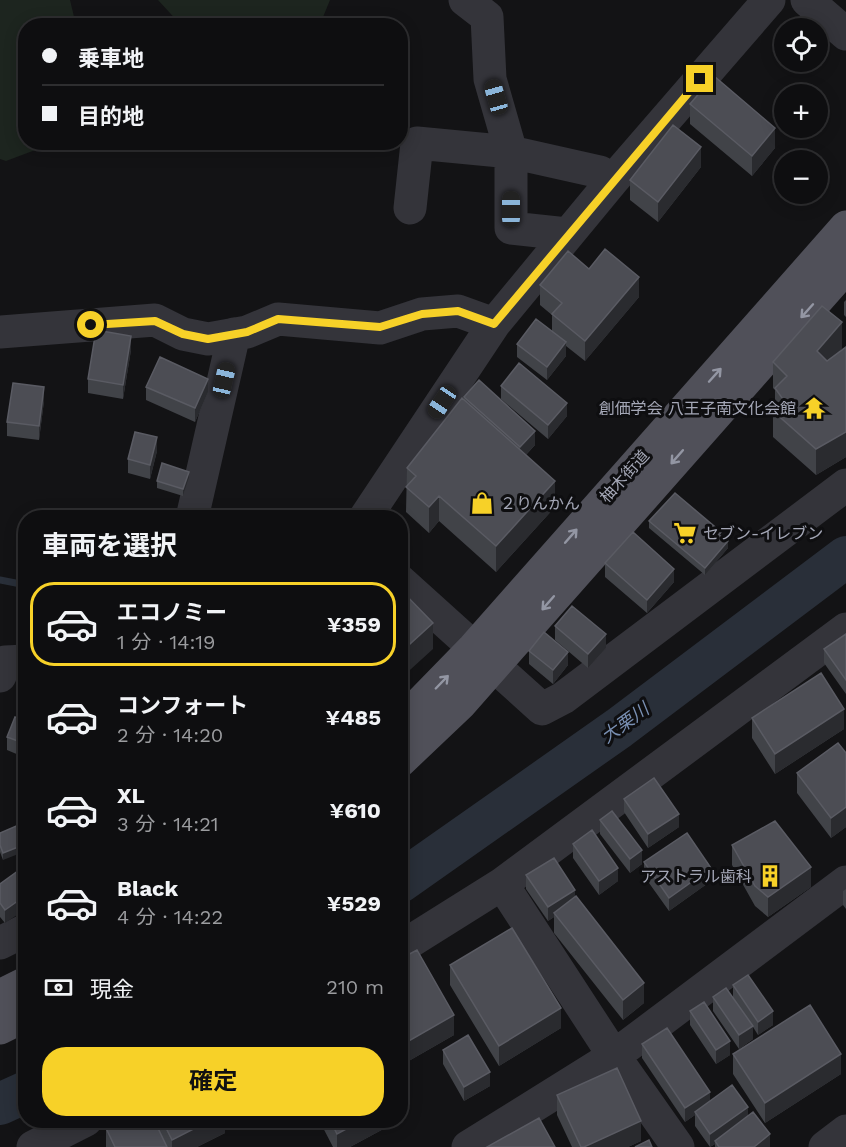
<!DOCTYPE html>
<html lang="ja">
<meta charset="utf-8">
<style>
:root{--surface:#0e0e10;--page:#1c1c1e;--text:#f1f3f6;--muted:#9b9c9f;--line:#2e2e30;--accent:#f7d128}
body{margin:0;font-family:"Work Sans","Noto Sans JP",sans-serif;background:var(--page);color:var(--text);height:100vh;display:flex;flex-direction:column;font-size:22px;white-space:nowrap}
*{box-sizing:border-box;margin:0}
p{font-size:20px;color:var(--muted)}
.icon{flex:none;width:33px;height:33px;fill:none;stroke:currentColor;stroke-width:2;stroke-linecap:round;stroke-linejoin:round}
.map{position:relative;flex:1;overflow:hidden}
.panel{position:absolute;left:18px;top:510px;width:390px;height:618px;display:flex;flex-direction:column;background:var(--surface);border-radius:24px;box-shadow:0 3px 15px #0003,0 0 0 2px var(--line)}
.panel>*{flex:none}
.hud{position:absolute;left:18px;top:18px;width:390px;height:132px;border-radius:24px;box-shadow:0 3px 15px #0003,0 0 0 2px var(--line);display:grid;align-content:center;height:132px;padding:0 24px;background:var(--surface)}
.buttons{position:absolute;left:774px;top:18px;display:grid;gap:12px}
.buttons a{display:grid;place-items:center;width:54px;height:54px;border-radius:50%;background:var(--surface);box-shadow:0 3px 15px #0003,0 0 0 2px var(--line);font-size:30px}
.end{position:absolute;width:27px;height:27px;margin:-14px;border:8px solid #f7d128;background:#111;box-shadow:0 0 0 3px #111}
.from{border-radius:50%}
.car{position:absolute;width:18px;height:36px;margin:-18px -9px;border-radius:8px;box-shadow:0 0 4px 2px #0007;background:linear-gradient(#222 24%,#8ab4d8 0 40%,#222 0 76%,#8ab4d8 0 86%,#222 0)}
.hud b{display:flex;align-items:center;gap:21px;height:57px;font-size:22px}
.hud b+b{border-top:2px solid var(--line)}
.hud i{width:15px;height:15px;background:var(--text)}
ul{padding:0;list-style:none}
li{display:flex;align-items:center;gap:18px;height:84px;margin:0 12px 9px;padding:0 12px;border:3px solid transparent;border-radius:24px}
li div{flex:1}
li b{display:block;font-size:22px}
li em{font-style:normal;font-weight:700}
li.active{border-color:var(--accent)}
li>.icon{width:54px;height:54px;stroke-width:1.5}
h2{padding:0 24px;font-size:27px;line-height:72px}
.pay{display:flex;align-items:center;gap:15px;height:66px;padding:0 24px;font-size:22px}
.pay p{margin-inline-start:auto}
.primary-button{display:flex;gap:12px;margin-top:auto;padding:12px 24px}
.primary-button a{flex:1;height:69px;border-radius:24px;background:var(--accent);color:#111;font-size:24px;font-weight:700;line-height:69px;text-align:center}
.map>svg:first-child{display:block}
.green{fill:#1d251f}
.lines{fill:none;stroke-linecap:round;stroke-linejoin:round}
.stream{stroke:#292f39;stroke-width:7}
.river{stroke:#292f39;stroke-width:42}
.minor{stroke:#34343a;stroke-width:33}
.major{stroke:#505059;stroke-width:33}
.wall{fill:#414348}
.shaded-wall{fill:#2a2b2f}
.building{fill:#4c4d54;stroke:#5a5b63;stroke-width:1.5}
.oneway{stroke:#9396a3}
.route{stroke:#f7d128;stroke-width:8}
.labels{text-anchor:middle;stroke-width:6;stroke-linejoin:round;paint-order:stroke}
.poi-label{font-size:16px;fill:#a4a7b6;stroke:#0e0e10;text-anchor:end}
.street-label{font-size:16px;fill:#a4a7b6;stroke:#0e0e10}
.water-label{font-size:18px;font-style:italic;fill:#798fb2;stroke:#0e0e10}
</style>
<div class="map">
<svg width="846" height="1147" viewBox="0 0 846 1147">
<rect width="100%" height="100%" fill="#131315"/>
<path class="green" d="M0 0H70L76 25 26 26V142L54 143 6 161 0 159Z
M158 0H330L321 22 311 26 181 25Z"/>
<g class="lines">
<path class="stream" d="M0 580 26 585"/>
<path class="river" d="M400 882 619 728 846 557
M0 1104 26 1092"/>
<path class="minor" d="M465 0 487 17 490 79 511 152V228L567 234
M807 0 846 34
M410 208 417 143 511 152 600 172 613 180
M0 332 155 320 183 334 208 339 247 332 278 319 380 328 422 314 458 311 494 324
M192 518 234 334
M365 518 494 324 613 180 769 0
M400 581 542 709 563 698 846 485
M0 676 5 662 26 661
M502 884 614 1056 678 1147
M0 943 26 930
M400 948 502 884 846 629
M33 1147 86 1120
M468 1147 614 1056 846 882
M825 1147 846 1131"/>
<path class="major" d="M400 724 474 648 846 227
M400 761 460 704 846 267
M0 996 26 983
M0 1028 26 1015"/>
</g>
<path class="wall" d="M690 104 775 148 752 176 690 124Z
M701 167 658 222 630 200V180Z
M589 269 639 297 585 361 566 346V356L547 380 517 357V344L552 332V315L540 305V285Z
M846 300V317L844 315V302Z
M846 347V457L816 475 773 437V411L775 410V390L773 388V362L842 348 838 353Z
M131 350 123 399 88 393V379Z
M501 386 567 416 548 439 501 399Z
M146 387 208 392 195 422 146 400Z
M464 397 535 445 526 455 555 507 496 572 439 521 429 533 406 512 407 468 464 400Z
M44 401 39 440 7 436V422Z
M157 451 150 479 128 473V459Z
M189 478 183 496 157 488V481Z
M649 521 721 536 728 548 705 575 649 528Z
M605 563 674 582 647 613 605 577Z
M555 626 606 648 588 668 555 640Z
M846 634V694L824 663V649Z
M529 651 568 665 553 684 529 664Z
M26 680V758L7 750V737L17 718V712L23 698 22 691Z
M752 718 844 729 775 774 752 738Z
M846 753V827L831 838 797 793V773Z
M624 799 679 827 648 848 624 812Z
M600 820 642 864 630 873 600 834Z
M21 824 3 860 0 852V833Z
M573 844 618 881 599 895 573 858Z
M732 845 811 887 768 917 755 906 732 865Z
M644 862 711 881 669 911 644 876Z
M22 868 5 923 0 917V884Z
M526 875 575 897 644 1003 623 1020 554 933V917L548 921 526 889Z
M846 889V909L843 905V891Z
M400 959 454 1035 407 1062 400 1051Z
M450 965 561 1028 499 1066 450 985Z
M733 985 773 1025 758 1035 753 1027V1039L739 1049 713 1011V997L733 998Z
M690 1011 730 1055 716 1064 690 1025Z
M642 1044 710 1101 748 1116 770 1147H715V1144L710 1147 695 1126V1115L685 1122 642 1058Z
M443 1050 490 1086 464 1101 443 1064Z
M733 1054 841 1074 765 1123 733 1074Z
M557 1095 641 1141 628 1147H572L557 1115Z
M122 1120H225V1133L197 1147H106V1128Z
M319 1120H389V1126L350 1147H333Z"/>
<path class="shaded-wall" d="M775 128V148L752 176V156Z
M701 147V167L658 222V202Z
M639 277V297L585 361V341Z
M842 322V348L817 377V351Z
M131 336V350L123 399V385Z
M566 342V356L547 380V367Z
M208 379V392L195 422V408Z
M44 387V401L39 440V426Z
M567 403V416L548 439V425Z
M535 431V445L520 461V447Z
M846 432V457L816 475V449Z
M157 437V451L150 479V465Z
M189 472V478L183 496V489Z
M555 481V507L496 572V546Z
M439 496V521L429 533V507Z
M728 541V548L705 575V568Z
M674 569V582L647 613V600Z
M433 623V649L400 679V653Z
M606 634V648L588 668V654Z
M568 652V665L553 684V670Z
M844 709V729L775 774V754Z
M846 807V827L831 838V818Z
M679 814V827L648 848V834Z
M26 844V851L3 860V853Z
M642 850V864L630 873V859Z
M811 867V887L768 917V897Z
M618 868V881L599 895V881Z
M711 868V881L669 911V898Z
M575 890V903L554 913V917L548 921V907Z
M26 895V909L5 923V910Z
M644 983V1003L623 1020V1000Z
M561 1008V1028L499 1066V1046Z
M773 1011V1025L758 1035V1022Z
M454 1015V1035L407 1062V1042Z
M753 1026V1039L739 1049V1035Z
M730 1041V1055L716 1064V1050Z
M841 1054V1074L765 1123V1103Z
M490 1072V1086L464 1101V1087Z
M710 1092V1106L695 1112V1115L685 1122V1108Z
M748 1107V1120L715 1141V1144L710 1147V1134Z
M211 1120H225V1133L197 1147H172V1140Z
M363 1120H389V1126L350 1147H337V1134Z
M641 1121V1141L628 1147H584Z
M770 1134V1147H754Z"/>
<path class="building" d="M714 76 775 128 752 156 690 104Z
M673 125 701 147 658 202 630 180Z
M605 249 639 277 585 341 552 314 562 303 540 285 568 251 589 269Z
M822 306 842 322 817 351 827 361 846 347V432L816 449 773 411 785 402 775 388 787 376 773 362Z
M536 319 566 342 547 367 517 344Z
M96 330 131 336 123 385 88 379Z
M160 357 208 379 195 408 146 387Z
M519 363 567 403 548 425 501 386Z
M479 380 535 431 520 447 464 397Z
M13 383 44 387 39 426 7 422Z
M462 398 555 481 496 546 439 496 429 507 406 487 416 476 407 468Z
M135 432 157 437 150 465 128 459Z
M162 463 189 472 183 489 157 481Z
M675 493 721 532 719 535 728 541 705 568 649 521Z
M633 532 674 569 647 600 605 563Z
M400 589 433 623 400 653Z
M572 606 606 634 588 654 555 626Z
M544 632 568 652 553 670 529 651Z
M846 634V680L824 649Z
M821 673 844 709 775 754 752 718Z
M26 680V691L25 692 22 691Z
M25 691H26V716L17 712Z
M15 717 26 721V744L7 737Z
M838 743 846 753V807L831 818 797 773Z
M654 778 679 814 648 834 624 799Z
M612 811 642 850 630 859 600 820Z
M775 821 811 867 768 897 755 886 732 845Z
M21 824 26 836V844L3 853 0 845V833Z
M592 830 618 868 599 881 573 844Z
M687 833 711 868 669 898 644 862Z
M554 858 575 890 548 907 526 875Z
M22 868 26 873V895L5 910 0 903V884Z
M576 896 644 983 623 1000 554 913Z
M512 928 561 1008 499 1046 450 965Z
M417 950 454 1015 407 1042 400 1031V959Z
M748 975 773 1011 758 1022 733 985Z
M726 988 753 1026 739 1035 713 997Z
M704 1002 730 1041 716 1050 690 1011Z
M810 1005 841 1054 765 1103 733 1054Z
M667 1028 710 1092 685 1108 642 1044Z
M468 1035 490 1072 464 1087 443 1050Z
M617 1068 641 1121 584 1147H581L557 1095Z
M732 1085 748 1107 710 1134 695 1112Z
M753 1112 770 1134 754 1147H719L715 1141Z
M539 1118 555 1147H487Z
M122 1120H154L167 1147H115L106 1128Z
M162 1120H211L172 1140Z
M330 1120H363L337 1134Z
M649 1140 652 1147H635Z"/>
<defs><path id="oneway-shaft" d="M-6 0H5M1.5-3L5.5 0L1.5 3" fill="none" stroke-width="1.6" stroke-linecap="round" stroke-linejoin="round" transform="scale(1.5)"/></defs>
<g class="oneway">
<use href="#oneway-shaft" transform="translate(807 311) rotate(132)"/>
<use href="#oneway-shaft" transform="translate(715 375) rotate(-48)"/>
<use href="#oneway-shaft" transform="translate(677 457) rotate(131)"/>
<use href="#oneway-shaft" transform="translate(571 536) rotate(-49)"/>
<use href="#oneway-shaft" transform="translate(548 603) rotate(131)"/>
<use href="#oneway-shaft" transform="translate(442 682) rotate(-46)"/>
</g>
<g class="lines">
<path class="route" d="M91 325 155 321 183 334 208 339 247 332 278 319 380 327 422 314 458 311 494 324 700 79"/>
</g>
<defs>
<g id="temple-bare" transform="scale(1.8)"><path d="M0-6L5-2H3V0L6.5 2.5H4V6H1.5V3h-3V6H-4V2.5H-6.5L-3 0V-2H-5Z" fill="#f7d128" stroke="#0e0e10" stroke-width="2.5" paint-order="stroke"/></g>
<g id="shop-bare" transform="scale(1.8)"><path d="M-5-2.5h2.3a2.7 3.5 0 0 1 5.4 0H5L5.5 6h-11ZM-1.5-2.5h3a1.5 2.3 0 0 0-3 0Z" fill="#f7d128" stroke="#0e0e10" stroke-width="2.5" paint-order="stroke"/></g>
<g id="supermarket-bare" transform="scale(1.8)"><path d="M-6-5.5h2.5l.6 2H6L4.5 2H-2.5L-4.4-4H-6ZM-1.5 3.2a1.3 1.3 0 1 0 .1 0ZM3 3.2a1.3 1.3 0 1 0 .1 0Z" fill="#f7d128" stroke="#0e0e10" stroke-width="2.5" paint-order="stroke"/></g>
<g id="building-bare" transform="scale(1.8)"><path d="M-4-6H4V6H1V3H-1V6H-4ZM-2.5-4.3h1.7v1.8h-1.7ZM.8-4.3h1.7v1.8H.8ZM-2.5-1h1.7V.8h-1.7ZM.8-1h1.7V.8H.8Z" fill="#f7d128" stroke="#0e0e10" stroke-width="2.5" paint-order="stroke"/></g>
</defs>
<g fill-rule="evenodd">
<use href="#temple-bare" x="814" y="408"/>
<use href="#shop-bare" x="482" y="503"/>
<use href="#supermarket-bare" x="685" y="533"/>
<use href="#building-bare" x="770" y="876"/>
</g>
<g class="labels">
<g class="poi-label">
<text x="796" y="414">創価学会 八王子南文化会館</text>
<text x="500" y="509" text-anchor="start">２りんかん</text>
<text x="703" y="539" text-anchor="start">セブン-イレブン</text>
<text x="752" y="882">アストラル歯科</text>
</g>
<g class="street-label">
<text transform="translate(624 476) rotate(-48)" y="6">柚木街道</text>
</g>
<g class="water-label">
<text transform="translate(625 723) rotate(-36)" y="6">大栗川</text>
</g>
</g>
</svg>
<div class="buttons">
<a><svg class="icon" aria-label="locate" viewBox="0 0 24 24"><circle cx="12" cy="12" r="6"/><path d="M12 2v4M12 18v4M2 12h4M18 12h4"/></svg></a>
<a>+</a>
<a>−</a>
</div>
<i class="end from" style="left:91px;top:325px"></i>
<i class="end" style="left:700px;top:79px"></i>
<i class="car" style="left:496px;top:97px;rotate:344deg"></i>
<i class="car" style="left:511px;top:209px;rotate:0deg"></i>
<i class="car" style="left:224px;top:380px;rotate:13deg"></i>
<i class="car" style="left:442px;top:402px;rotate:214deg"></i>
<div class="hud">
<b><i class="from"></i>乗車地</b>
<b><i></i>目的地</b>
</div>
<section class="panel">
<h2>車両を選択</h2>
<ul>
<li class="active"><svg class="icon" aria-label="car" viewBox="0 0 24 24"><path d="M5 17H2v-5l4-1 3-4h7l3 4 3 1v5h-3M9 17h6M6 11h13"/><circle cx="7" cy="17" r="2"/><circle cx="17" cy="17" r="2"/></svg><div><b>エコノミー</b><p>1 分 · 14:19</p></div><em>¥359</em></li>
<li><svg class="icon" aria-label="car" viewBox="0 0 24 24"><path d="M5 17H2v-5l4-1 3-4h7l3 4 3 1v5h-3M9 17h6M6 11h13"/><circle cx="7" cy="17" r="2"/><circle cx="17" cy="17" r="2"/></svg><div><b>コンフォート</b><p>2 分 · 14:20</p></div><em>¥485</em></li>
<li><svg class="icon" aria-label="car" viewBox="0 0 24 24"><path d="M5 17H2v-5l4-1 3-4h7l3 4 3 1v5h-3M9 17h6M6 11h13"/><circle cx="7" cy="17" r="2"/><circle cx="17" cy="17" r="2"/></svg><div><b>XL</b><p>3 分 · 14:21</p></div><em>¥610</em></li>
<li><svg class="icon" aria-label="car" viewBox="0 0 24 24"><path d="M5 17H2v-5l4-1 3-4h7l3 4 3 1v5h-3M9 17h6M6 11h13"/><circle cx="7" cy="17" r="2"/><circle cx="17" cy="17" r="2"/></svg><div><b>Black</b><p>4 分 · 14:22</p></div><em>¥529</em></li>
</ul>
<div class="pay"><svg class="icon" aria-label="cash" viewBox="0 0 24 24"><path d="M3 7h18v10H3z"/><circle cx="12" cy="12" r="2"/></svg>現金<p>210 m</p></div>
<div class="primary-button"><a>確定</a></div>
</section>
</div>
